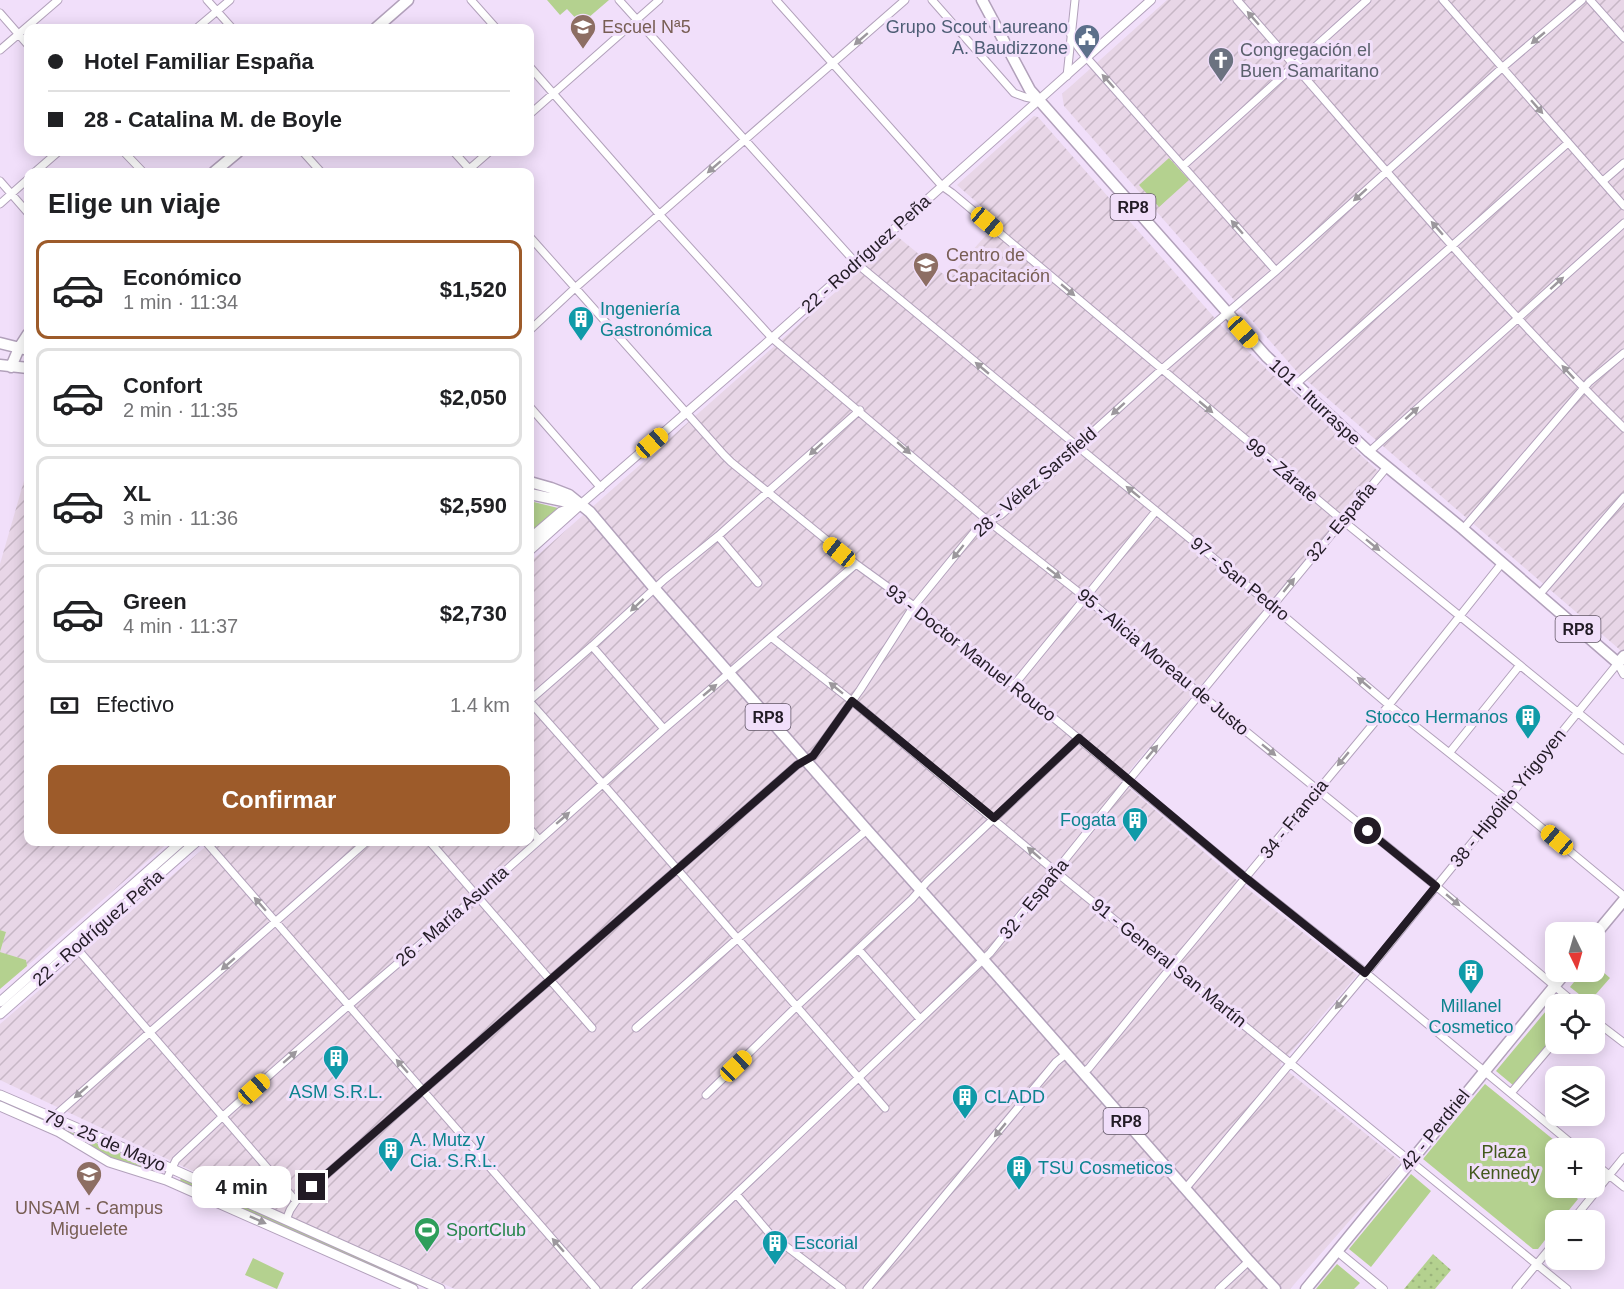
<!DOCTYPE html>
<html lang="es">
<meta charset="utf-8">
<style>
:root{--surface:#fff;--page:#f6f6f6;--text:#202124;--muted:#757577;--line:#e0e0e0;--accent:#9d5b2a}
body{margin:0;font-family:Arial,sans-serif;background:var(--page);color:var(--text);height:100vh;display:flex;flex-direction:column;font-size:22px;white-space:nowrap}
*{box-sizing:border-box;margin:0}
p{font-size:20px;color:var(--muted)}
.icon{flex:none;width:33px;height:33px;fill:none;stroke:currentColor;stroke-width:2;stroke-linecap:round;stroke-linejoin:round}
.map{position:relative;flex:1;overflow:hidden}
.drawer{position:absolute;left:24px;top:168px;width:510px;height:678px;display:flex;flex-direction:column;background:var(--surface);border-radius:12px;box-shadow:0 3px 15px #0003}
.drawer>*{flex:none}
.banner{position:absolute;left:24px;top:24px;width:510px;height:132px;border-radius:12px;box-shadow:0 3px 15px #0003;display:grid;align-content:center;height:132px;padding:0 24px;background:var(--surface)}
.needle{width:39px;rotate:175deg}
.buttons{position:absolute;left:1545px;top:922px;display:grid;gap:12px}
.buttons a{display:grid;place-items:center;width:60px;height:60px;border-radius:12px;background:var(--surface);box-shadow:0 3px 15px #0003;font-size:30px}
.end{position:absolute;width:27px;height:27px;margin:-14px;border:8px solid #221b25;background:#fff;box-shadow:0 0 0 3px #fff}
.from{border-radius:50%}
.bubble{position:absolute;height:42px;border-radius:12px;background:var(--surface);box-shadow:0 3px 15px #0003;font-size:20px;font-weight:800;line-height:42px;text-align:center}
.car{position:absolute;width:18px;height:36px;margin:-18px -9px;border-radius:8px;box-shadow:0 0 4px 2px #0007;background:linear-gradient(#f5c518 24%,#345 0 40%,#f5c518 0 76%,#345 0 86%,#f5c518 0)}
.banner b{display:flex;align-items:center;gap:21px;height:57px;font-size:22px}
.banner b+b{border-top:2px solid var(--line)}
.banner i{width:15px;height:15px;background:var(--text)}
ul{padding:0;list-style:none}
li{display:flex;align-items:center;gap:18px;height:99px;margin:0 12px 9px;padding:0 12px;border:3px solid var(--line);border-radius:12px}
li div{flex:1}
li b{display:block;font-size:22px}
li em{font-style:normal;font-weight:800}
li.current{border-color:var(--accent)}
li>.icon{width:54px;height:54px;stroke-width:1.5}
h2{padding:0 24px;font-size:27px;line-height:72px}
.pay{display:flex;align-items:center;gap:15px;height:66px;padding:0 24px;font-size:22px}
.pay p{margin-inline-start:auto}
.button{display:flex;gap:12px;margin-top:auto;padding:12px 24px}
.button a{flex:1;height:69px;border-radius:12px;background:var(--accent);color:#fff;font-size:24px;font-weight:800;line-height:69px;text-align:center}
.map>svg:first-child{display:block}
.industrial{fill:url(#industrial-furrows)}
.grass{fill:url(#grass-dots)}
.park{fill:#b4d18f}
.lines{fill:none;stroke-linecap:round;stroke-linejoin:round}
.minor-casing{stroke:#b2a1bb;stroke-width:9}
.tertiary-casing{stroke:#b2a1bb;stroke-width:10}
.secondary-casing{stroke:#b2a1bb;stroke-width:11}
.primary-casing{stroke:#b2a1bb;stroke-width:13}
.minor{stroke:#fff;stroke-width:7}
.tertiary{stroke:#fff;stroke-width:8}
.secondary{stroke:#fff;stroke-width:9}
.primary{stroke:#fff;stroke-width:10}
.oneway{fill:#9c989d}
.route{stroke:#221b25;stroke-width:8}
.labels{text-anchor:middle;stroke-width:6;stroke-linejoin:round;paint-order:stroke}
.shield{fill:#f1dffa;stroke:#605665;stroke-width:1.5}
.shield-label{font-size:16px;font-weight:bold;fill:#221b25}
.education-label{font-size:18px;fill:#785e54;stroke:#f1dffa;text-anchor:start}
.service-label{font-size:18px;fill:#4e5e75;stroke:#f1dffa;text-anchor:end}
.worship-label{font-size:18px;fill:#5b616d;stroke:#f1dffa;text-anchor:start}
.street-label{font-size:18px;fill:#221b25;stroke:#f1dffa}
.culture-label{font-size:18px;fill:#0d838f;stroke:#f1dffa;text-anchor:start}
.park-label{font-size:18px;fill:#43591c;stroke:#f1dffa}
.leisure-label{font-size:18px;fill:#27864d;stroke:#f1dffa;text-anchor:start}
</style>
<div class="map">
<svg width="1624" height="1289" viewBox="0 0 1624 1289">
<defs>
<pattern id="industrial-furrows" width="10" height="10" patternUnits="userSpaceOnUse" patternTransform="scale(1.5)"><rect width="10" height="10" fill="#e8d6e7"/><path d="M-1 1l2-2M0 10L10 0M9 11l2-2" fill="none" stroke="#c7b7c6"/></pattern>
<pattern id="grass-dots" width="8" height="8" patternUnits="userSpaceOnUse" patternTransform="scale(1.5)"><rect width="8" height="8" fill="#b4d18f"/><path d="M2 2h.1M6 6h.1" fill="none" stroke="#9ab37b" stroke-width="1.8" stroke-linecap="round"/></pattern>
</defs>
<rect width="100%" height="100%" fill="#f1dffa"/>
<path class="industrial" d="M1167 0H1624V655L1619 649 1298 373 1064 106 1062 94Z
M1034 116 1038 117 1227 332 1379 472 1121 781 1239 882 1357 975 1280 1065 1401 1162 1290 1289H455L279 1212 0 1080V1024L211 842H530V562L898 237 948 278 987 234 997 220 957 185Z
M28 467V842H169L27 966 25 960 0 952 6 932 0 930V564Z"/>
<path class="grass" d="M1433 1254 1451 1270 1435 1289H1404Z"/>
<path class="park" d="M547 0H609L581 24 567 9 560 15Z
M1169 158 1189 180 1159 207 1139 185Z
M530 501 558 508 557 511 534 531 530 526Z
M0 930 6 932 0 952 26 960 27 966 0 989Z
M1595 965 1610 978 1589 1002 1570 987 1582 972H1594Z
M1556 999 1564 1005H1556L1555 1035 1514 1086 1496 1071Z
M1485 1084 1565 1149H1556V1188H1565L1578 1199 1560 1221H1556L1555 1227 1538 1249H1533L1423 1159Z
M66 1130 159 1170V1171L118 1161 108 1157 66 1131Z
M1411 1174 1431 1191 1371 1267 1349 1249Z
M181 1178 417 1284 416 1286 180 1181Z
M253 1258 284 1273 277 1289 245 1275Z
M1337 1264 1360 1283 1354 1289H1316Z"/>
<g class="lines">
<g class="minor-casing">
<path id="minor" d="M207 0 232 28
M471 0 496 28
M619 0 856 263 1077 446 1272 606 1389 705 1507 799 1624 896
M776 0 942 186 952 193 1342 520 1624 750
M932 0 1014 93 1025 97 1039 100
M1237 0C1364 144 1487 293 1624 428
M1443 0 1624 206
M1590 0 1624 38
M0 13 28 45
M197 28 230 0
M0 50 58 0
M1087 58 1276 271
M530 67 659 214 772 338 988 521 1086 598 1200 694 1436 886 1577 1005
M1067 76 1075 0
M530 114 659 0
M124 152 143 172
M303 152 321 172
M454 152 472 172
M1183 166 1367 0
M35 172 58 152
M466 172 489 152
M0 181 28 213
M1603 181 1624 163
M0 204 28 179
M530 237 724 455 731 462 856 564 914 606 1014 685 1246 878 1366 973 1578 1149
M530 330 575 288 905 0
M1295 385 1568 143
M530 407 601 488
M1369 452 1624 223
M1463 529 1589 382 1624 353
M718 536 758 583
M1539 595 1624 497
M771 637 852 701 1056 872 1567 1289
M592 646 664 729
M1014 685 1156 511
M530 700 592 646 665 579 718 536 860 410
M530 702 603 784 885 1108
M1450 752 1520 665
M530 829 539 840
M206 842 596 1289
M430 842 592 1028
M73 944 296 1201
M859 950 920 1019
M1594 1020 1624 1043
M636 1028 737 939 867 830
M1083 1073 1089 1068 1172 966 1389 705 1502 563
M1511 1093 1556 1040
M706 1095 796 1007 912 899 927 882 1079 738
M48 1127 57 1114 366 842
M1594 1163 1624 1187
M166 1180 176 1160 222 1117 349 1005 477 896 664 729 856 564
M1185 1189 1366 973 1618 663 1620 666
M736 1194 770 1234 842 1289
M286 1220 290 1210 296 1201 797 765 813 756 815 753 860 690 914 606 980 525 1001 515 1161 370 1276 271 1503 67 1582 0
M1572 1221 1624 1157
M636 1289 990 953 1129 780 1387 467
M867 1289 1056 1062 1066 1054
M1219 1289 1249 1261
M1516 1289 1556 1241"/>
</g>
<g class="tertiary-casing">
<path id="tertiary" d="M1071 34 1078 46 1087 58
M580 505 763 346 1151 0
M1618 663 1624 674
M1337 1251 1383 1289"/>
</g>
<g class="secondary-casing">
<path id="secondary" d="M533 536 561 512 575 507
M530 550 580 505
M0 1002 181 842
M0 1014 196 842
M0 1095 170 1168 440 1289
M0 1106 59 1132 109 1162 166 1180 413 1289"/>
</g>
<g class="primary-casing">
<path id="primary" d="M982 0 1030 90 1266 356 1369 452 1463 529 1618 663 1624 656
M376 28 408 0
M214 172 238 152
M0 343 28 350
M0 365 28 368
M11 367 19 348 28 334
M530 482 551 488 569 495 590 512 655 589 867 830 996 974 1249 1261 1275 1289
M530 494 577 504
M530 536H533
M1594 936 1624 900
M1306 1289 1566 972"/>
</g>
<use href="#minor" class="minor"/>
<use href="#tertiary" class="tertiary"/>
<use href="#secondary" class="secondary"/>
<use href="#primary" class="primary"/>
</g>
<defs><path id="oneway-solid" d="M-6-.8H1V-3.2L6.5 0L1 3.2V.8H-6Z" transform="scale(1.5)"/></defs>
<g class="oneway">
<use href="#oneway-solid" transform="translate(1253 18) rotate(-131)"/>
<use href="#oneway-solid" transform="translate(1538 38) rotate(140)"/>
<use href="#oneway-solid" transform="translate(861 39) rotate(139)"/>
<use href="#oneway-solid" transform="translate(1108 81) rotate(-132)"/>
<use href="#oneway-solid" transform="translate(1537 107) rotate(49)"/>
<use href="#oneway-solid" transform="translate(714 167) rotate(139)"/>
<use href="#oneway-solid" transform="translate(1360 195) rotate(138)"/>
<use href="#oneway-solid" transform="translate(1237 227) rotate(-131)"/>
<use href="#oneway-solid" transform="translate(1437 228) rotate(-131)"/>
<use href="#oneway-solid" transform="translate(1557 283) rotate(-42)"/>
<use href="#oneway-solid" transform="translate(1068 290) rotate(40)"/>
<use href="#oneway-solid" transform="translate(982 368) rotate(-140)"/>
<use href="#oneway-solid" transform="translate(1568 372) rotate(-133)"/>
<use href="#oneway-solid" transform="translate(1206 407) rotate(40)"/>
<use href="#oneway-solid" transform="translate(1118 409) rotate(138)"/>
<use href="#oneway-solid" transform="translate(1412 413) rotate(-42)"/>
<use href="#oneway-solid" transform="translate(904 448) rotate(41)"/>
<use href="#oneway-solid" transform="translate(816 449) rotate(138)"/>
<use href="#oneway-solid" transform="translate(1133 492) rotate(-141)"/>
<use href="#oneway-solid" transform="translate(1373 545) rotate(39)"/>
<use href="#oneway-solid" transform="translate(958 552) rotate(129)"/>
<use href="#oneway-solid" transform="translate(1054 573) rotate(38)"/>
<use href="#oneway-solid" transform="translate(1289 585) rotate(-51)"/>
<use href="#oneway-solid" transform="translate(637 605) rotate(137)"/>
<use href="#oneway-solid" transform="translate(1364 683) rotate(-140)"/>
<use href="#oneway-solid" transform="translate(836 688) rotate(-141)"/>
<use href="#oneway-solid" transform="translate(710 690) rotate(-40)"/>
<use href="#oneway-solid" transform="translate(1269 750) rotate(39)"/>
<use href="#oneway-solid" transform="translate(1152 752) rotate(-50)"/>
<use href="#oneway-solid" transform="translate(1343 759) rotate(130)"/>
<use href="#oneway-solid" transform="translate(563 818) rotate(-41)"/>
<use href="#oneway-solid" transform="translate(1034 853) rotate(-139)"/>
<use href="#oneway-solid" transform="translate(1453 900) rotate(40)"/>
<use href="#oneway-solid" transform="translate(260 904) rotate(-131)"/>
<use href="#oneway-solid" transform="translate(228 964) rotate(139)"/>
<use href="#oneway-solid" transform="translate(1341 1002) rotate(130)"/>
<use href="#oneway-solid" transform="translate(290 1057) rotate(-41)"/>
<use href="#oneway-solid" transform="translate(402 1066) rotate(-131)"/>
<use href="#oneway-solid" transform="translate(81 1092) rotate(139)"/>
<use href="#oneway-solid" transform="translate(1000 1130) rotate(130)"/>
<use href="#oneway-solid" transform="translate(258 1220) rotate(24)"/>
<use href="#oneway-solid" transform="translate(558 1245) rotate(-131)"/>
</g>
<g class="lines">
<path class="route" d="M312 1187 797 765 813 756 852 701 994 818 1079 738 1246 878 1365 973 1436 886 1368 831"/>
</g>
<defs>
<g id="school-pin" transform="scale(1.35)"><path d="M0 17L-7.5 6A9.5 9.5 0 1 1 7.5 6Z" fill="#8d6e63" stroke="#f1dffa"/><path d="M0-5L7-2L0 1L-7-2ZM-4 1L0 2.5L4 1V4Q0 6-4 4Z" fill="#fff"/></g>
<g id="civic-pin" transform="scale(1.35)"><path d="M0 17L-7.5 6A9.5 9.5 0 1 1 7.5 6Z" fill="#5c6f8a" stroke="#f1dffa"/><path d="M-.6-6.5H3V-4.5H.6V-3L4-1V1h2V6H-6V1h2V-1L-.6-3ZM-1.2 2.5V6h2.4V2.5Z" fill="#fff"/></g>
<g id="church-pin" transform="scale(1.35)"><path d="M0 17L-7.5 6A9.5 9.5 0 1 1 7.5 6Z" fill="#6b7280" stroke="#f1dffa"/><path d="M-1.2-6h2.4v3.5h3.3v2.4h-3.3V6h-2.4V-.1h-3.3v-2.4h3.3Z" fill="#fff"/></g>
<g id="university-pin" transform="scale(1.35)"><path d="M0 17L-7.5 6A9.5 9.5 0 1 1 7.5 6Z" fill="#8d6e63" stroke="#f1dffa"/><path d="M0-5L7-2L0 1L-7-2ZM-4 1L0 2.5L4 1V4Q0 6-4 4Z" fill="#fff"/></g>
<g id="building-pin" transform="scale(1.35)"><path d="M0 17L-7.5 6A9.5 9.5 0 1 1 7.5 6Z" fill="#0f9aa8" stroke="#f1dffa"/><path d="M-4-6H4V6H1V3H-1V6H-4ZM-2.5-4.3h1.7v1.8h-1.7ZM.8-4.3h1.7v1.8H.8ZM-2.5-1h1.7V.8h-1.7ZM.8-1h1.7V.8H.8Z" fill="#fff"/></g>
<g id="stadium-pin" transform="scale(1.35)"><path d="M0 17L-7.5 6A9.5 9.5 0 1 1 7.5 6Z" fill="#2e9e5b" stroke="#f1dffa"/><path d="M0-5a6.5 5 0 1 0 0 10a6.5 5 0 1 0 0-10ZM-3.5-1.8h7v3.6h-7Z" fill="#fff"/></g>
</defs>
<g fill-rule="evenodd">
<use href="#school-pin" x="583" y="27"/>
<use href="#civic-pin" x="1087" y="37"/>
<use href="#church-pin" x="1221" y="60"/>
<use href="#university-pin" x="926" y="265"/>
<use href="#building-pin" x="581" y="319"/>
<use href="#building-pin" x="1528" y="717"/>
<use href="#building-pin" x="1135" y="820"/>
<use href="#building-pin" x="1471" y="972"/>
<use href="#building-pin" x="336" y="1058"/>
<use href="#building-pin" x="965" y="1097"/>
<use href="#building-pin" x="391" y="1150"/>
<use href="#building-pin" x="1019" y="1168"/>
<use href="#university-pin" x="89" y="1174"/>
<use href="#stadium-pin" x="427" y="1230"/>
<use href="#building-pin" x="775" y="1243"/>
</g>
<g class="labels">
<g class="shield">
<rect x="1110.5" y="194" width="45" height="26" rx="4.5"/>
<rect x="1555.5" y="616" width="45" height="26" rx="4.5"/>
<rect x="745.5" y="704" width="45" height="26" rx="4.5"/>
<rect x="1103.5" y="1108" width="45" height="26" rx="4.5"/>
</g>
<g class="shield-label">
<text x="1133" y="213">RP8</text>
<text x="1578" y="635">RP8</text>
<text x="768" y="723">RP8</text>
<text x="1126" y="1127">RP8</text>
</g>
<g class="education-label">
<text x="602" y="33">Escuel Nª5</text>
<text x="946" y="261">Centro de<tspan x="946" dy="21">Capacitación</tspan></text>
<text x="89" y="1214" text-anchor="middle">UNSAM - Campus<tspan x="89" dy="21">Miguelete</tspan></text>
</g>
<g class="service-label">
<text x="1068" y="33">Grupo Scout Laureano<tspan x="1068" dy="21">A. Baudizzone</tspan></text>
</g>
<g class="worship-label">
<text x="1240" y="56">Congregación el<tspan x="1240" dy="21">Buen Samaritano</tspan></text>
</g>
<g class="street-label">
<text transform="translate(866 254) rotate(-42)" y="6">22 - Rodríguez Peña</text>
<text transform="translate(1315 402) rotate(43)" y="6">101 - Iturraspe</text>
<text transform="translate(1282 470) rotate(40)" y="6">99 - Zárate</text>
<text transform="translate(1035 482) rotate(-41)" y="6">28 - Vélez Sarsfield</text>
<text transform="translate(1341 522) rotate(-50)" y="6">32 - España</text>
<text transform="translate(1240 579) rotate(39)" y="6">97 - San Pedro</text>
<text transform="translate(971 653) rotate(38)" y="6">93 - Doctor Manuel Rouco</text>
<text transform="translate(1163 662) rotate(40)" y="6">95 - Alicia Moreau de Justo</text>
<text transform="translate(1508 798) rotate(-51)" y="6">38 - Hipólito Yrigoyen</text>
<text transform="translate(1294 819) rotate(-51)" y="6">34 - Francia</text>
<text transform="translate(1034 899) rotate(-51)" y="6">32 - España</text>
<text transform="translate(452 916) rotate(-41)" y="6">26 - María Asunta</text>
<text transform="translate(98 928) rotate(-41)" y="6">22 - Rodríguez Peña</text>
<text transform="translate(1169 963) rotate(39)" y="6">91 - General San Martín</text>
<text transform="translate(1435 1130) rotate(-51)" y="6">42 - Perdriel</text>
<text transform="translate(105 1141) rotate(23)" y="6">79 - 25 de Mayo</text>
</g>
<g class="culture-label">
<text x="600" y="315">Ingeniería<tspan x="600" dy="21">Gastronómica</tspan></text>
<text x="1508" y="723" text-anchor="end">Stocco Hermanos</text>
<text x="1116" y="826" text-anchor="end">Fogata</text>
<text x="1471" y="1012" text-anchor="middle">Millanel<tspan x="1471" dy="21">Cosmetico</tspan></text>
<text x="336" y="1098" text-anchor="middle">ASM S.R.L.</text>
<text x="984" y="1103">CLADD</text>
<text x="410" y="1146">A. Mutz y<tspan x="410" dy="21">Cia. S.R.L.</tspan></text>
<text x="1038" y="1174">TSU Cosmeticos</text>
<text x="794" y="1249">Escorial</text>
</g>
<g class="park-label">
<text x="1504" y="1158">Plaza<tspan x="1504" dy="21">Kennedy</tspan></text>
</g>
<g class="leisure-label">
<text x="446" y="1236">SportClub</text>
</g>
</g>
</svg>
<div class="buttons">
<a><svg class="needle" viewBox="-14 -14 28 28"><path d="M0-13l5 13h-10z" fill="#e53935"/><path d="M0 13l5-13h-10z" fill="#757577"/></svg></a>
<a><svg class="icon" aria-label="locate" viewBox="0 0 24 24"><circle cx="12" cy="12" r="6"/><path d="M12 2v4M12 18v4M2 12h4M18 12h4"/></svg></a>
<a><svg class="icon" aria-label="layers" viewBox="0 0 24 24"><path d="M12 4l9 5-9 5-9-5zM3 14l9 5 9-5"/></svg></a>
<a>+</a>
<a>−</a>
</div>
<i class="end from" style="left:1368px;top:831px"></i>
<i class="end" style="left:312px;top:1187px"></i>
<div class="bubble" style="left:192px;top:1166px;width:99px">4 min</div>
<i class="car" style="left:987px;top:222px;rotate:130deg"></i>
<i class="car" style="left:1243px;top:332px;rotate:138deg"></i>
<i class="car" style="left:652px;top:443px;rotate:49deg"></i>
<i class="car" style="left:839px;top:552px;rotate:309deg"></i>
<i class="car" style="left:1557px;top:840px;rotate:310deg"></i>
<i class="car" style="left:736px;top:1066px;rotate:46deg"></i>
<i class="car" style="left:254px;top:1089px;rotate:48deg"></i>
<div class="banner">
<b><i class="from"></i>Hotel Familiar España</b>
<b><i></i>28 - Catalina M. de Boyle</b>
</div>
<section class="drawer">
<h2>Elige un viaje</h2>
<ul>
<li class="current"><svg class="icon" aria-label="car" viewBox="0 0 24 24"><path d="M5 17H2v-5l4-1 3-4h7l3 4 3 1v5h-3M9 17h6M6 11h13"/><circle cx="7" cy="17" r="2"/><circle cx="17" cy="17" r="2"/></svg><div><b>Económico</b><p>1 min · 11:34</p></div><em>$1,520</em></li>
<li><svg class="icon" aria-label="car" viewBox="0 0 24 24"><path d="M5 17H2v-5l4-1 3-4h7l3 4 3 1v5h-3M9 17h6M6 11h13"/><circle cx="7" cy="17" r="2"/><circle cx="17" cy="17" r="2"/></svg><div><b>Confort</b><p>2 min · 11:35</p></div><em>$2,050</em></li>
<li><svg class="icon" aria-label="car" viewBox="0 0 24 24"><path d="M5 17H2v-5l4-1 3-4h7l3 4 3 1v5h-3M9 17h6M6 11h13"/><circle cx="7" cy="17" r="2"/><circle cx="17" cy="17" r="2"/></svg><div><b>XL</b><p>3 min · 11:36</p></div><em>$2,590</em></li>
<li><svg class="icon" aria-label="car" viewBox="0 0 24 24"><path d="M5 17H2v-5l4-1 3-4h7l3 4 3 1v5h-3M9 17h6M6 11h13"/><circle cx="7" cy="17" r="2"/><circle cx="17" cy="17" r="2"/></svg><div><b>Green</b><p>4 min · 11:37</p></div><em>$2,730</em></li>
</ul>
<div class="pay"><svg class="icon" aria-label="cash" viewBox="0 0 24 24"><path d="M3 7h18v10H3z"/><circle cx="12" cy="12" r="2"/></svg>Efectivo<p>1.4 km</p></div>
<div class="button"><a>Confirmar</a></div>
</section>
</div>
